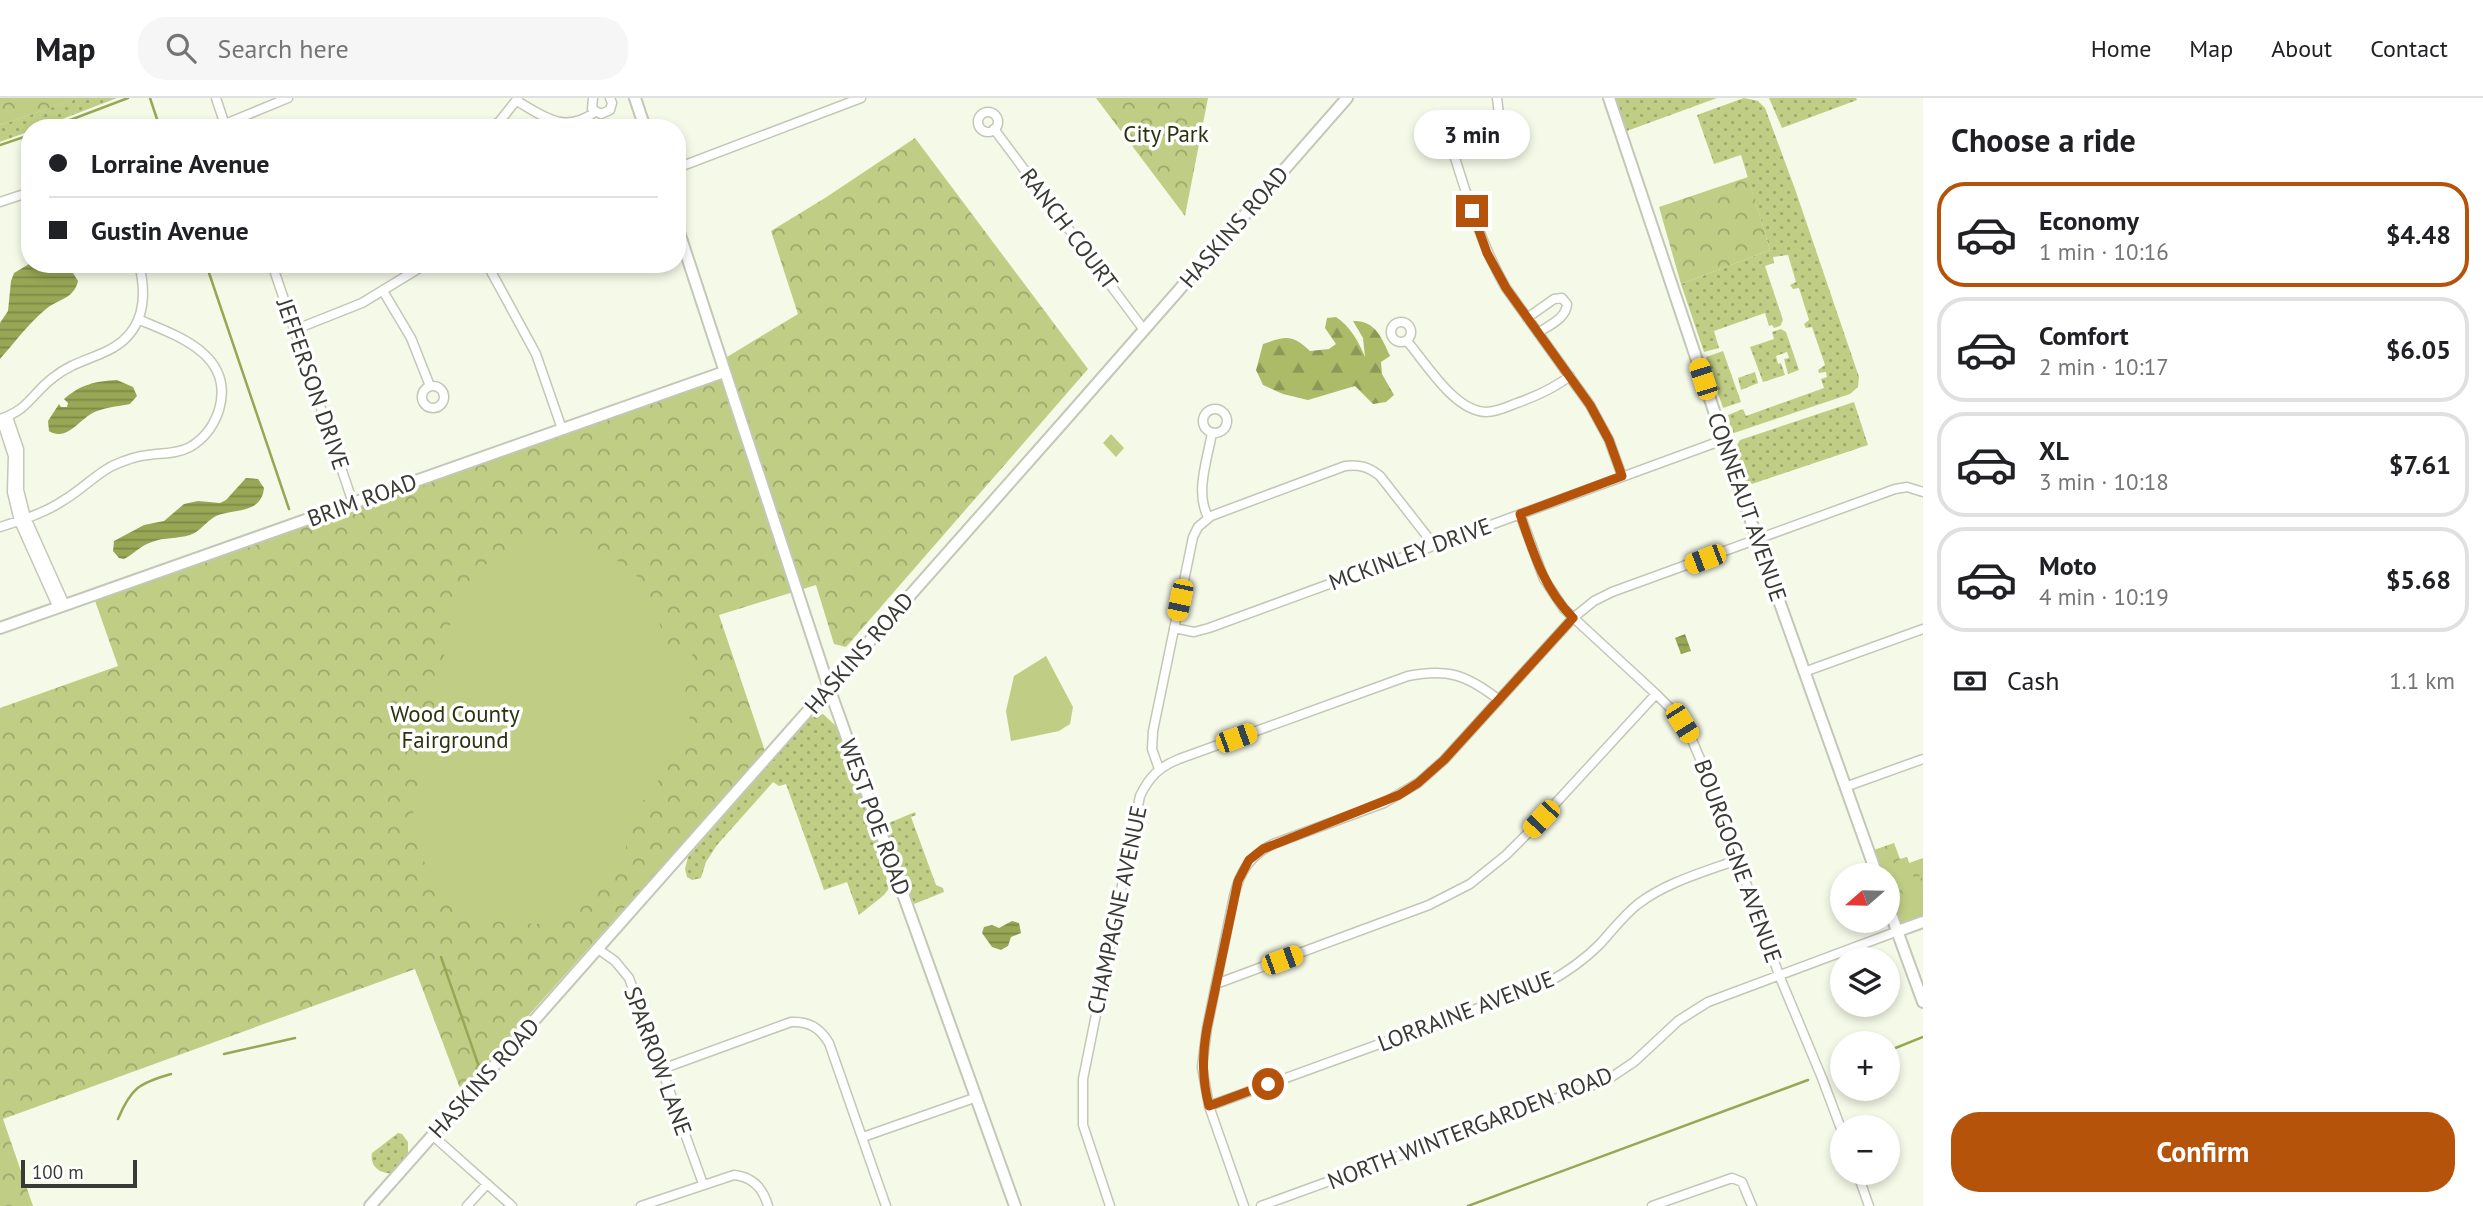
<!DOCTYPE html>
<meta charset="utf-8">
<style>
:root{--surface:#fff;--page:#f6f6f6;--text:#202124;--muted:#757577;--line:#e0e0e0;--accent:#b45309}
body{margin:0;font-family:"PT Sans",sans-serif;background:var(--page);color:var(--text);height:100vh;display:flex;flex-direction:column;font-size:26px;white-space:nowrap}
*{box-sizing:border-box;margin:0}
p{font-size:23px;color:var(--muted)}
.icon{flex:none;width:38px;height:38px;fill:none;stroke:currentColor;stroke-width:2;stroke-linecap:round;stroke-linejoin:round}
.map{position:relative;flex:1;overflow:hidden}
.drawer{display:flex;flex-direction:column;background:var(--surface);width:560px}
.drawer>*{flex:none}
.top-card{position:absolute;left:21px;top:21px;width:665px;height:154px;border-radius:28px;box-shadow:0 4px 10px #0003;display:grid;align-content:center;height:154px;padding:0 28px;background:var(--surface)}
.needle{width:46px;rotate:250deg}
.controls{position:absolute;left:1830px;top:765px;display:grid;gap:14px}
.controls a{display:grid;place-items:center;width:70px;height:70px;border-radius:50%;background:var(--surface);box-shadow:0 4px 10px #0003;font-size:35px}
.scale{position:absolute;left:21px;bottom:18px;width:116px;box-sizing:border-box;padding-left:7px;border:4px solid #383a33;border-top:0;font-size:19px;line-height:24px;white-space:nowrap;color:#383a33;-webkit-text-stroke:5px #fff;paint-order:stroke}
.end{position:absolute;width:32px;height:32px;margin:-16px;border:9px solid #b45309;background:#fff;box-shadow:0 0 0 4px #fff}
.from{border-radius:50%}
.bubble{position:absolute;height:49px;border-radius:24px;background:var(--surface);box-shadow:0 4px 10px #0003;font-size:23px;font-weight:700;line-height:49px;text-align:center}
.car{position:absolute;width:21px;height:42px;margin:-21px -10px;border-radius:9px;box-shadow:0 0 5px 2px #0007;background:linear-gradient(#f5c518 24%,#345 0 40%,#f5c518 0 76%,#345 0 86%,#f5c518 0)}
.top-card b{display:flex;align-items:center;gap:24px;height:66px;font-size:26px}
.top-card b+b{border-top:2px solid var(--line)}
.top-card i{width:18px;height:18px;background:var(--text)}
ul{padding:0;list-style:none}
li{display:flex;align-items:center;gap:21px;height:105px;margin:0 14px 10px;padding:0 14px;border:4px solid var(--line);border-radius:28px}
li div{flex:1}
li b{display:block;font-size:26px}
li em{font-style:normal;font-weight:700}
li.current{border-color:var(--accent)}
li>.icon{width:63px;height:63px;stroke-width:1.5}
h2{padding:0 28px;font-size:32px;line-height:84px}
.pay{display:flex;align-items:center;gap:18px;height:77px;padding:0 28px;font-size:26px}
.pay p{margin-inline-start:auto}
.action{display:flex;gap:14px;margin-top:auto;padding:14px 28px}
.action a{flex:1;height:80px;border-radius:28px;background:var(--accent);color:#fff;font-size:28px;font-weight:700;line-height:80px;text-align:center}
header{display:flex;align-items:center;gap:42px;box-sizing:border-box;height:98px;padding:0 35px;background:var(--surface);border-bottom:2px solid var(--line)}
header strong{font-size:33px}
nav{display:flex;gap:38px;margin-inline-start:auto;font-size:24px}
.search{width:490px;height:63px;background:var(--page);display:flex;align-items:center;gap:18px;box-sizing:border-box;padding:0 24px;border-radius:28px;color:var(--muted);font-size:26px}
main{display:flex;flex:1;min-height:0}
.map>svg:first-child{display:block}
.grass{fill:url(#grass-dots)}
.forest{fill:url(#forest-firs)}
.park{fill:url(#park-crowns)}
.garden{fill:#bfce84}
.water{fill:url(#water-rules)}
.lines{fill:none;stroke-linecap:round;stroke-linejoin:round}
.stream{stroke:#98a755;stroke-width:2.5}
.street-casing{stroke:#c3c7b6;stroke-width:11}
.secondary-casing{stroke:#c3c7b6;stroke-width:14}
.street{stroke:#fff;stroke-width:8}
.secondary{stroke:#fff;stroke-width:10}
.route{stroke:#b45309;stroke-width:9}
.labels{text-anchor:middle;stroke-width:7;stroke-linejoin:round;paint-order:stroke}
.park-label{font-size:23px;fill:#2c320e;stroke:#fff}
.street-label{font-size:23px;fill:#383a33;stroke:#fff}
</style>
<header>
<strong>Map</strong>
<div class="search"><svg class="icon" aria-label="search" viewBox="0 0 24 24"><circle cx="10" cy="10" r="6"/><path d="M15 15l6 6"/></svg>Search here</div>
<nav><a>Home</a><a>Map</a><a>About</a><a>Contact</a></nav>
</header>
<main>
<div class="map">
<svg width="1923" height="1108" viewBox="0 0 1923 1108">
<defs>
<pattern id="grass-dots" width="8" height="8" patternUnits="userSpaceOnUse" patternTransform="scale(1.75)"><rect width="8" height="8" fill="#bfce84"/><path d="M2 2h.1M6 6h.1" fill="none" stroke="#9ca86d" stroke-width="1.8" stroke-linecap="round"/></pattern>
<pattern id="forest-firs" width="22" height="20" patternUnits="userSpaceOnUse" patternTransform="scale(1.75)"><rect width="22" height="20" fill="#abbb68"/><path d="M5 1l3.5 6h-7zM16 11l3.5 6h-7z" fill="#8c9956"/></pattern>
<pattern id="park-crowns" width="20" height="18" patternUnits="userSpaceOnUse" patternTransform="scale(1.75)"><rect width="20" height="18" fill="#bfce84"/><path d="M2 6a3 3 0 1 1 6 0M12 15a3 3 0 1 1 6 0" fill="none" stroke="#9ca86d"/></pattern>
<pattern id="water-rules" width="6" height="5" patternUnits="userSpaceOnUse" patternTransform="scale(1.75)"><rect width="6" height="5" fill="#98a755"/><path d="M0 2.5h6" fill="none" stroke="#7d8947"/></pattern>
</defs>
<rect width="100%" height="100%" fill="#f5f9e7"/>
<path class="grass" d="M79 0H117L39 30H30V33L0 44V27Z
M1613 0H1717L1624 34Z
M1744 0 1758 3 1765 10 1795 91 1859 279 1858 289 1850 296 1734 335 1726 332 1722 326 1723 319 1743 311 1746 318 1824 290 1821 281 1827 279 1826 274 1819 275 1818 272 1825 267 1812 229 1806 230 1804 226 1809 222 1799 190 1793 191 1790 187 1796 184 1788 157 1773 159 1774 165 1765 168 1783 222 1780 228 1774 230 1772 227 1769 228 1765 215 1714 233 1719 250 1704 254 1681 186 1770 152 1741 57 1714 66 1697 17Z
M1769 0H1856L1857 2 1782 30Z
M1781 231 1786 234 1799 272 1788 276 1784 261 1789 260 1787 254 1776 258 1778 266 1781 265 1785 277 1763 284 1750 249 1774 241 1772 234Z
M1723 253 1741 304 1723 310 1706 259Z
M1755 274 1758 285 1741 292 1738 280Z
M1854 304 1868 347 1743 389C1737 372 1729 358 1740 342Z
M823 616 836 628 877 739V755L890 789 884 797 859 817 847 784 824 792 786 686 779 688 773 684 717 747 706 764 701 780 692 782 687 779 685 771 688 759 809 620Z
M915 714 916 717 911 719 936 787 943 790 944 794 914 806 884 727Z
M398 1035 402 1036 408 1044V1056L393 1075C381 1077 369 1068 372 1055Z"/>
<path class="forest" d="M1336 219C1350 228 1359 244 1365 259L1363 240 1353 223C1375 222 1382 240 1390 258L1381 264 1382 276 1394 297 1386 304 1373 306 1355 288 1308 302 1283 296 1263 287 1256 272 1263 246C1286 238 1292 236 1310 253L1329 251 1336 246 1325 230 1327 220Z"/>
<path class="park" d="M0 0H80L0 27Z
M1096 0H1208L1185 118Z
M915 40 1088 271 846 549 834 546 816 487 719 517 765 653 461 993 415 871 3 1021 33 1108H0V610L118 568 93 497 724 274 727 259 798 216 771 133 825 100Z
M1748 79 1770 152 1681 186 1659 109Z
M1894 745 1900 761 1907 759 1909 765 1923 760V824L1898 833 1888 808V777H1877L1868 754Z"/>
<path class="garden" d="M1111 336 1124 350 1116 359 1103 345Z
M531 443H577L602 453 631 471 646 490 663 535 665 549 693 553 684 599 692 600 685 657 663 656 655 701 637 703 625 754 606 786 578 812 537 826 491 823 452 802 419 757 413 716 454 507 475 474 506 452Z
M1046 558 1073 609 1070 626 1059 633 1011 643 1006 613 1014 578Z
M1907 759 1914 780 1923 777 1920 782 1922 790 1910 787 1907 782 1908 774 1899 767 1898 762Z
M1893 764 1904 774C1906 787 1906 795 1923 794V815L1909 817 1907 814V806L1902 800 1903 795 1896 783 1894 771 1888 769 1887 766Z"/>
<path class="water" d="M29 166 47 169 68 167 78 183C74 201 58 201 46 211 28 226 15 244 0 261V225L8 213 11 183 14 175Z
M117 282 133 289 137 298 130 306C119 308 108 309 97 313 81 318 68 345 49 333L48 323 59 306 61 309H67L68 305 64 301C80 287 95 283 117 282Z
M246 380 258 381 264 390C261 417 234 410 216 418 206 423 200 434 190 437 177 441 164 439 152 444 141 447 134 456 124 461L119 460 113 453 114 443 144 427 164 423 184 406 198 403 220 405 226 402Z
M1685 536 1691 553 1681 556 1675 540Z
M1012 823 1019 825 1021 835 1011 839 1008 848 1001 852 992 849 982 835 984 829 992 827 999 830Z"/>
<g class="lines">
<path class="stream" d="M150 0 160 30
M49 30 128 0
M0 47 30 37
M206 166 289 411
M441 859 478 966
M1888 953 1923 939
M224 956 295 940
M1835 974 1843 971
M118 1021C131 990 139 985 171 976
M1468 1108 1808 982"/>
<g class="street-casing">
<path id="street" d="M216 0 226 30
M593 0 592 11 601 16 610 12 612 5 610 0
M1497 0 1499 16 1452 37 1450 44C1466 94 1480 145 1506 190L1590 307 1609 342 1622 378
M517 3C544 19 565 36 595 14
M978 24a10 10 0 1 1 20 0a10 10 0 1 1-20 0Z
M225 26 288 0
M490 30 500 23 518 0
M994 31 1144 232
M677 70 861 0
M0 104 30 94
M272 166 353 405
M487 166 536 256 562 331
M383 193 411 240 430 288
M1527 220 1554 201 1562 200 1567 206C1566 221 1549 227 1538 235
M1391 234a10 10 0 1 1 20 0a10 10 0 1 1-20 0Z
M294 232 362 205 426 166
M1407 243C1426 265 1454 313 1486 314 1497 314 1507 309 1517 305 1537 298 1553 291 1570 278
M422 299a11 11 0 1 1 22 0a11 11 0 1 1-22 0Z
M1203 323a12 12 0 1 1 24 0a12 12 0 1 1-24 0Z
M8 319 19 351V392L26 420 65 507
M0 321C30 311 31 296 54 279 70 266 88 262 107 253 143 236 148 202 139 166
M1 321 13 358 12 394 19 423 58 510
M1520 416 1544 481 1564 511 1656 596 1672 612 1692 642 1710 684 1779 877 1822 980 1843 1036
M1208 419C1195 394 1207 363 1212 335
M0 429C22 422 45 415 64 402 81 392 95 377 112 368 123 363 136 358 148 357 162 355 177 356 190 349 204 341 214 327 219 312 235 257 178 238 140 222
M1174 530 1194 534 1209 530 1723 342
M1804 574 1923 531
M1159 671 1152 651 1153 633 1193 439 1198 429 1211 418 1345 368C1359 366 1369 369 1380 378L1434 447
M1845 689 1923 661
M598 851 615 863 629 880 703 1086
M1216 886 1429 807 1470 786 1506 757 1530 733 1656 596
M662 971 791 924C809 923 820 930 829 945L886 1108
M1209 1008 1547 885C1567 874 1584 862 1600 846 1612 833 1623 818 1638 806 1667 784 1704 774 1737 762
M432 1037 512 1108
M863 1039 977 999
M1857 1074 1869 1108
M467 1108 487 1086
M641 1108 734 1077C753 1079 763 1090 768 1108
M1110 1108 1083 1027V981L1140 698C1149 679 1159 669 1179 661L1408 578C1448 570 1467 577 1499 602
M1244 1108 1209 1008 1202 969 1207 930 1234 798C1240 773 1250 758 1273 746L1384 705 1418 685 1444 662 1573 520 1594 503 1612 494 1895 391 1907 389 1923 394
M1261 1108 1607 982 1634 964 1678 923 1708 904 1898 833
M1652 1108 1732 1080 1742 1084 1752 1108"/>
</g>
<g class="secondary-casing">
<path id="secondary" d="M635 0 645 30
M1609 0 1757 441 1877 777
M677 128 829 590 1015 1108
M0 530 724 274
M1888 808 1923 904
M1898 833 1923 824
M370 1108 1066 321 1347 0"/>
</g>
<use href="#street" class="street"/>
<use href="#secondary" class="secondary"/>
</g>
<g class="lines">
<path class="route" d="M1268 986 1209 1008C1202 981 1202 958 1207 930L1238 783 1249 762 1263 751 1399 697 1418 685 1444 662 1573 520C1544 491 1533 454 1520 416L1622 378 1609 342 1590 307 1506 190 1487 155 1472 113"/>
</g>
<g class="labels">
<g class="park-label">
<text x="1166" y="44">City Park</text>
<text x="455" y="624">Wood County<tspan x="455" dy="26">Fairground</tspan></text>
</g>
<g class="street-label">
<text transform="translate(1234 129) rotate(-49)" y="8">HASKINS ROAD</text>
<text transform="translate(1069 131) rotate(53)" y="8">RANCH COURT</text>
<text transform="translate(313 286) rotate(71)" y="8">JEFFERSON DRIVE</text>
<text transform="translate(362 402) rotate(-20)" y="8">BRIM ROAD</text>
<text transform="translate(1747 409) rotate(71)" y="8">CONNEAUT AVENUE</text>
<text transform="translate(1410 456) rotate(-20)" y="8">MCKINLEY DRIVE</text>
<text transform="translate(859 555) rotate(-49)" y="8">HASKINS ROAD</text>
<text transform="translate(875 719) rotate(70)" y="8">WEST POE ROAD</text>
<text transform="translate(1738 763) rotate(70)" y="8">BOURGOGNE AVENUE</text>
<text transform="translate(1117 812) rotate(-78)" y="8">CHAMPAGNE AVENUE</text>
<text transform="translate(1466 913) rotate(-21)" y="8">LORRAINE AVENUE</text>
<text transform="translate(658 963) rotate(70)" y="8">SPARROW LANE</text>
<text transform="translate(484 980) rotate(-48)" y="8">HASKINS ROAD</text>
<text transform="translate(1470 1030) rotate(-21)" y="8">NORTH WINTERGARDEN ROAD</text>
</g>
</g>
</svg>
<div class="controls">
<a><svg class="needle" viewBox="-14 -14 28 28"><path d="M0-13l5 13h-10z" fill="#e53935"/><path d="M0 13l5-13h-10z" fill="#757577"/></svg></a>
<a><svg class="icon" aria-label="layers" viewBox="0 0 24 24"><path d="M12 4l9 5-9 5-9-5zM3 14l9 5 9-5"/></svg></a>
<a>+</a>
<a>−</a>
</div>
<div class="scale">100 m</div>
<i class="end from" style="left:1268px;top:986px"></i>
<i class="end" style="left:1472px;top:113px"></i>
<div class="bubble" style="left:1414px;top:12px;width:116px">3 min</div>
<i class="car" style="left:1703px;top:281px;rotate:342deg"></i>
<i class="car" style="left:1705px;top:461px;rotate:249deg"></i>
<i class="car" style="left:1180px;top:502px;rotate:192deg"></i>
<i class="car" style="left:1682px;top:625px;rotate:148deg"></i>
<i class="car" style="left:1236px;top:640px;rotate:70deg"></i>
<i class="car" style="left:1541px;top:721px;rotate:223deg"></i>
<i class="car" style="left:1282px;top:862px;rotate:70deg"></i>
<div class="top-card">
<b><i class="from"></i>Lorraine Avenue</b>
<b><i></i>Gustin Avenue</b>
</div>
</div>
<section class="drawer">
<h2>Choose a ride</h2>
<ul>
<li class="current"><svg class="icon" aria-label="car" viewBox="0 0 24 24"><path d="M5 17H2v-5l4-1 3-4h7l3 4 3 1v5h-3M9 17h6M6 11h13"/><circle cx="7" cy="17" r="2"/><circle cx="17" cy="17" r="2"/></svg><div><b>Economy</b><p>1 min · 10:16</p></div><em>$4.48</em></li>
<li><svg class="icon" aria-label="car" viewBox="0 0 24 24"><path d="M5 17H2v-5l4-1 3-4h7l3 4 3 1v5h-3M9 17h6M6 11h13"/><circle cx="7" cy="17" r="2"/><circle cx="17" cy="17" r="2"/></svg><div><b>Comfort</b><p>2 min · 10:17</p></div><em>$6.05</em></li>
<li><svg class="icon" aria-label="car" viewBox="0 0 24 24"><path d="M5 17H2v-5l4-1 3-4h7l3 4 3 1v5h-3M9 17h6M6 11h13"/><circle cx="7" cy="17" r="2"/><circle cx="17" cy="17" r="2"/></svg><div><b>XL</b><p>3 min · 10:18</p></div><em>$7.61</em></li>
<li><svg class="icon" aria-label="car" viewBox="0 0 24 24"><path d="M5 17H2v-5l4-1 3-4h7l3 4 3 1v5h-3M9 17h6M6 11h13"/><circle cx="7" cy="17" r="2"/><circle cx="17" cy="17" r="2"/></svg><div><b>Moto</b><p>4 min · 10:19</p></div><em>$5.68</em></li>
</ul>
<div class="pay"><svg class="icon" aria-label="cash" viewBox="0 0 24 24"><path d="M3 7h18v10H3z"/><circle cx="12" cy="12" r="2"/></svg>Cash<p>1.1 km</p></div>
<div class="action"><a>Confirm</a></div>
</section>
</main>
